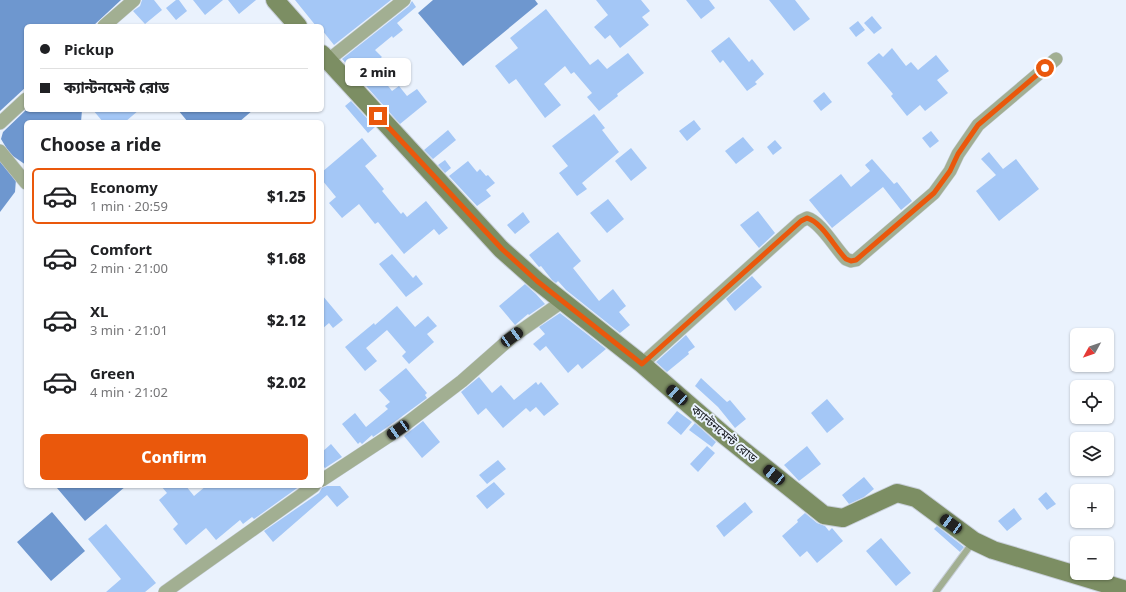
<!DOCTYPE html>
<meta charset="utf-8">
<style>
:root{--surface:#fff;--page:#f2f2f2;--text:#202124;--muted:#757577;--line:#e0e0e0;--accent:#ea580c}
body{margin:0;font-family:"Noto Sans","Noto Sans Bengali",sans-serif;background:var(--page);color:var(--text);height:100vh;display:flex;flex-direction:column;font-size:15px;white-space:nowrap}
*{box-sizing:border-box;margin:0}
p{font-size:13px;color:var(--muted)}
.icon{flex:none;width:22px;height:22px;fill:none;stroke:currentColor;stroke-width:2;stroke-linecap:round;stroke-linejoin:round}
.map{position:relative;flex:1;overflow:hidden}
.drawer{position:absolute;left:24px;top:120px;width:300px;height:368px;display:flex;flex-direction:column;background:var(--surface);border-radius:6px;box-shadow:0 1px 3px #0004}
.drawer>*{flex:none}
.top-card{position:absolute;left:24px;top:24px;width:300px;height:88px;border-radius:6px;box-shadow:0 1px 3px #0004;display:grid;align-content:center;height:88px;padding:0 16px;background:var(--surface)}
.needle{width:26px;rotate:230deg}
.buttons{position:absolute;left:1070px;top:328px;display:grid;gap:8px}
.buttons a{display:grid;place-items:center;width:44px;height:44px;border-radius:6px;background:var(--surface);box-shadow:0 1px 3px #0004;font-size:20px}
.end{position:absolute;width:18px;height:18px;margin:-9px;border:5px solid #ea580c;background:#fff;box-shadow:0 0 0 2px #fff}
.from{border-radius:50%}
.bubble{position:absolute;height:28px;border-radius:6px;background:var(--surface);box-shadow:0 1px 3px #0004;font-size:13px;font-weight:800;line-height:28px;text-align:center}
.car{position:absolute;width:12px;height:24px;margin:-12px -6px;border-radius:5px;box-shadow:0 0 3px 1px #0007;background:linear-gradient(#222 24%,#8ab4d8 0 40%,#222 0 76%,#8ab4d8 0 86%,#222 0)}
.top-card b{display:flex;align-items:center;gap:14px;height:38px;font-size:15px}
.top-card b+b{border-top:1px solid var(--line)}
.top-card i{width:10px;height:10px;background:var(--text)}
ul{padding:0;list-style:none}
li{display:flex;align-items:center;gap:12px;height:56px;margin:0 8px 6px;padding:0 8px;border:2px solid transparent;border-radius:6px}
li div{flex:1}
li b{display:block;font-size:15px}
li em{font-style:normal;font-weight:800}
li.on{border-color:var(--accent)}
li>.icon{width:36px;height:36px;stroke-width:1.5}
h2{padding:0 16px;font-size:18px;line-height:48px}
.button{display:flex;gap:8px;margin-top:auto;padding:8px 16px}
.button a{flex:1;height:46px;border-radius:6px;background:var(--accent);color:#fff;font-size:16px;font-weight:800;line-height:46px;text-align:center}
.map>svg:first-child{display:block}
.water{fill:#6e97cf}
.building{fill:#a4c7f6}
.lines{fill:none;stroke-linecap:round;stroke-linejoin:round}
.lane-casing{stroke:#c8cfd9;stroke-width:8}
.street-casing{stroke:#c8cfd9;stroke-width:14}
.secondary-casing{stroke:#c8cfd9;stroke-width:20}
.lane{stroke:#a2af92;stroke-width:6}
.street{stroke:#a2af92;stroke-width:13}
.secondary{stroke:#7c8e63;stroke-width:18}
.route{stroke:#ea580c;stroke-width:5}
.labels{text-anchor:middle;stroke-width:4;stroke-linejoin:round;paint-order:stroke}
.street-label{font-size:12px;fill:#14171c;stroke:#eaf2fd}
</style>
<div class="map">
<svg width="1126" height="592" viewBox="0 0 1126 592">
<rect width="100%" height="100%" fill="#eaf2fd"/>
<path class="water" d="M0 0H121L93 26H26V87L0 111Z
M433 0H535L538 4 463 66 418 13Z
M26 110H82L81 122H26V165L10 154 1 139 3 132Z
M178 110H253L239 122H188Z
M0 158 16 179 15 192 0 212Z
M59 486H126L85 521 57 488Z
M52 512 85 551 51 581 17 542Z"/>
<path class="building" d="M142 0H154L162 10 145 24 133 11 140 6Z
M176 0H179L187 11 176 20 166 8Z
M193 0H223L205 15Z
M228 0H256L239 14Z
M295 0H391L334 45 322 30V26H316Z
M596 0H641L650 11 642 17 649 25 620 48 610 35 605 39 594 27 608 15Z
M686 0H709L715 8 701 19Z
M769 0H795L810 19 794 31Z
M412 1 416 7 397 23 403 30 393 38 392 36 375 50 382 57 372 65 392 91 399 86 407 96 417 89 427 102 400 124 342 59 409 6Z
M546 9 590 65 598 59 607 69 628 53 644 73 617 94 618 96 599 111 587 97 592 93 574 72 571 74 565 66 544 84 561 105 545 118 516 79 509 84 495 66 518 48 510 38Z
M872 16 882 28 874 34 864 23Z
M858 21 865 30 856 37 849 28Z
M729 37 749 62 752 59 764 74 755 82 757 84 747 91 723 60 720 63 711 51Z
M892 48 906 66 911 62 918 70 936 55 949 71 937 80 948 93 925 111 920 105 907 116 891 96 893 94 867 63 879 53 883 57Z
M824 92 832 102 821 111 813 101Z
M351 101 375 127 368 133 345 106Z
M93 110H139L125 122H103Z
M594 114 605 128 602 130 619 152 582 183 587 189 577 196 559 173 568 166 552 146Z
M694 120 701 129 687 141 679 131Z
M448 130 456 140 433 159 424 150Z
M931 131 939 141 930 148 922 138Z
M743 137 754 150 736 164 725 151Z
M362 138 377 156 365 166 384 189 382 191 401 214 403 212 407 217 426 201 448 228 439 235 434 229 404 254 378 222 375 224 359 204 342 218 329 203 336 197 322 180V172Z
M775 140 782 148 773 155 767 147Z
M631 148 647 168 631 181 615 161Z
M989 152 1003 169 1016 159 1039 189 999 221 976 191 996 175 981 159Z
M872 159 894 184 897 182 912 201 901 210 883 187 832 228 809 200 841 174 851 187 870 171 865 165Z
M445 160 451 168 445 173 438 165Z
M468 161 477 172 480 169 486 176 488 175 495 183 486 190 491 196 477 206 449 176Z
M608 199 624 219 607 233 590 213Z
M758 211 775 233 759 248 740 225Z
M523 212 530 222 515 234 507 225Z
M558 232 581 261 573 268 599 301 613 289 626 306 619 312 630 325 620 333 566 290 558 281 556 283 552 280 541 266 539 267 529 255Z
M392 254 413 278 416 275 423 284 406 297 379 264Z
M752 276 762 287 735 311 726 299Z
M525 284 536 294 545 304 529 315 528 314 515 325 499 306Z
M322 295 343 320 333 328 329 323 322 329Z
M397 306 415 327 428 316 437 326 427 334 434 342 409 364 402 356 406 352 387 330 366 348 377 361 365 371 345 347 374 323 375 325Z
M560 313 606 349 582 369 578 364 568 373 546 346 540 351 533 344 545 334 539 327Z
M686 335 695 347 688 352 689 354 667 372 656 362Z
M406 368 427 393 425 395 427 398 393 423 373 437 372 435 362 444 360 442 358 444 342 424 355 413 366 427 388 409 385 406 390 402 379 390Z
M479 377 492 393 501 385 514 400 536 382 538 385 541 382 559 404 544 416 536 407 530 412 526 408 503 428 486 408 478 415 461 392Z
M701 378 727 402 730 400 746 419 735 428 718 407 695 386Z
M827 399 844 419 827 433 811 413Z
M677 411 692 422 681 435 667 423Z
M423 421 440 442 422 458 404 436Z
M695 423 716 442 712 447 689 430Z
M331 444 342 457 325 468 322 465V452Z
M707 446 715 453 698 472 690 464Z
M807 446 821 464 799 481 784 465Z
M498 460 506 469 487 484 479 475Z
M864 477 874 489 864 497 849 504 842 495Z
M494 482 505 494 487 509 476 496Z
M161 486H186L194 496 206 486H300L254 519 252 517 243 524 240 520 216 540 206 528 186 545 173 529 178 524 159 500 167 493Z
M327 486H340L349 497 337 507 327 495 273 542 264 531 319 493 322 488Z
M1046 492 1056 504 1047 510 1038 499Z
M745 502 753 512 724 537 716 526Z
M1014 508 1022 519 1007 531 998 521Z
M805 513 817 523 825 526 829 531 832 528 843 541 817 563 807 551 800 557 782 536 798 522 797 520Z
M106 524 156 583 145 592H106L121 579 88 539Z
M937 526 964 547 960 552 934 529Z
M881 538 911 573 896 586 866 551Z"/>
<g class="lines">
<g class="lane-casing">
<path id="lane" d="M936 592 973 542"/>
</g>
<g class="street-casing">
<path id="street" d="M104 26 134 0
M327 61 404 0
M0 123 26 99
M0 151 26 183
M642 364 801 221 807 218C821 222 835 248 846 259L851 261 856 260 934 193 950 171 958 154 978 125 1056 59
M322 480 398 430 462 381 512 337 563 301
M165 592 314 486"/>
</g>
<g class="secondary-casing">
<path id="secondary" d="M275 0 298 26
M322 54 501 249 537 281 642 364 724 435 824 515 843 518 897 493 916 498 974 541 993 550 1126 590"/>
</g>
<use href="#lane" class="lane"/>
<use href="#street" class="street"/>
<use href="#secondary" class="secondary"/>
</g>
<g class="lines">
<path class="route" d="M378 116 502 249 537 281 642 364 801 221 807 218C822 222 835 248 846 259L851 261 856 260 934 193 950 171 958 154 978 125 1045 68"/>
</g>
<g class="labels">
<g class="street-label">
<text transform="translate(724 434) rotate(40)" y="4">ক্যান্টনমেন্ট রোড</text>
</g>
</g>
</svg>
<div class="buttons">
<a><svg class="needle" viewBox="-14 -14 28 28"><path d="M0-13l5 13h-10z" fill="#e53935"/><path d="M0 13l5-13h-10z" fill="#757577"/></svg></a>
<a><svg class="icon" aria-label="locate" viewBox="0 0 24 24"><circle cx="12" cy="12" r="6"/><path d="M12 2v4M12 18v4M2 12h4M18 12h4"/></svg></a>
<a><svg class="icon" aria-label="layers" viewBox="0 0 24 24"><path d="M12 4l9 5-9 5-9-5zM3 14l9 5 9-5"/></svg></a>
<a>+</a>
<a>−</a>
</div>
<i class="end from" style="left:1045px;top:68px"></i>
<i class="end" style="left:378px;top:116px"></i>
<div class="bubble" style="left:345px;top:58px;width:66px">2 min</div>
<i class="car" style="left:512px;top:337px;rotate:54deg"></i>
<i class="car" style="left:677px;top:395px;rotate:311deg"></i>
<i class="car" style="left:398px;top:430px;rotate:236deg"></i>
<i class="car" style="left:774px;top:475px;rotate:309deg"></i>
<i class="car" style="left:951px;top:524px;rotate:306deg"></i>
<div class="top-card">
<b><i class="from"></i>Pickup</b>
<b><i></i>ক্যান্টনমেন্ট রোড</b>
</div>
<section class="drawer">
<h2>Choose a ride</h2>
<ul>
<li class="on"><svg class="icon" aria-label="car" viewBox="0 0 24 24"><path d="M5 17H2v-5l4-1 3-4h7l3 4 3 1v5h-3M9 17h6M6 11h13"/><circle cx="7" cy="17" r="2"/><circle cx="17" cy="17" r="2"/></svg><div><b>Economy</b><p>1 min · 20:59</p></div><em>$1.25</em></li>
<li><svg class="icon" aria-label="car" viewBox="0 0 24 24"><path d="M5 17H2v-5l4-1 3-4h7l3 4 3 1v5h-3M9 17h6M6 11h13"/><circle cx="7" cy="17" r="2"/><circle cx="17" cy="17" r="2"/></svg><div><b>Comfort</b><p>2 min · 21:00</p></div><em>$1.68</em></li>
<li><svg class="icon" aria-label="car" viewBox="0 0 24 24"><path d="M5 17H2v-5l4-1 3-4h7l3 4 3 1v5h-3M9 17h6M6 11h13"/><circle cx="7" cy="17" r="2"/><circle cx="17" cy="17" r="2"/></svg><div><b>XL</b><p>3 min · 21:01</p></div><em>$2.12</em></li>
<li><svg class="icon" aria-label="car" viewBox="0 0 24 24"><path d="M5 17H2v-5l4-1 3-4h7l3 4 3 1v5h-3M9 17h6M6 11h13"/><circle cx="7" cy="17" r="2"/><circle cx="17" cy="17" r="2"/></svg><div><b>Green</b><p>4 min · 21:02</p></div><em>$2.02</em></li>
</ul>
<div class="button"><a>Confirm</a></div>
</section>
</div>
